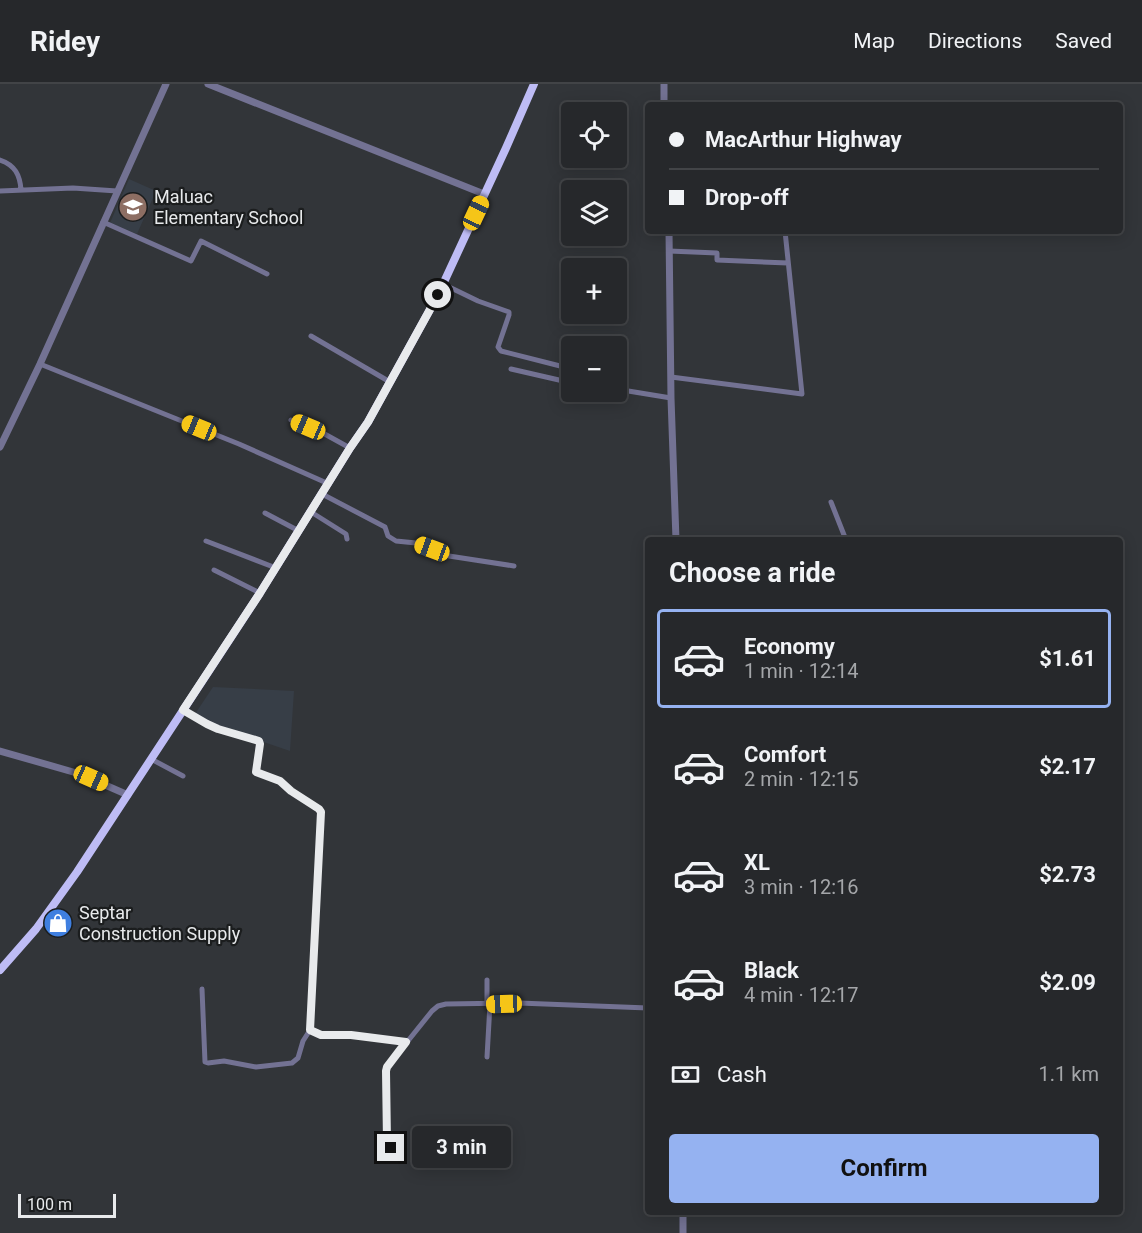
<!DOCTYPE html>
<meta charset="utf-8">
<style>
:root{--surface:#26282b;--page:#323437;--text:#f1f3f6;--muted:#a4a6a9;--line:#424447;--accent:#95b2f1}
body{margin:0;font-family:Roboto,sans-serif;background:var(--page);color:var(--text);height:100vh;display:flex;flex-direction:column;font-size:22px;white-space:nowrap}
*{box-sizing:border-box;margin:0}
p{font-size:20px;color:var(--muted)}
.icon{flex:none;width:33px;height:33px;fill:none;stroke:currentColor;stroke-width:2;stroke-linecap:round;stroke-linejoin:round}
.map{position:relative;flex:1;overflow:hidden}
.drawer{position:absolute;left:645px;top:453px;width:478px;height:678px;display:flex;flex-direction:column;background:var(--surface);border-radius:6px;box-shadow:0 3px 15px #0003,0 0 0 2px var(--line)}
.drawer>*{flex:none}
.banner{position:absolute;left:645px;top:18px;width:478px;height:132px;border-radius:6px;box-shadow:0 3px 15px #0003,0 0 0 2px var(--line);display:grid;align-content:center;height:132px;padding:0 24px;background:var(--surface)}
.fabs{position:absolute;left:561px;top:18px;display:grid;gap:12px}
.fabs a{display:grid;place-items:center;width:66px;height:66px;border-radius:6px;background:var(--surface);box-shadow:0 3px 15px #0003,0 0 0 2px var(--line);font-size:30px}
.scale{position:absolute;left:18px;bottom:15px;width:98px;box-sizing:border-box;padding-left:6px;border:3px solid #e8eaec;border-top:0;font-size:16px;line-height:21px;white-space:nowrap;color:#e8eaec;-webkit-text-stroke:4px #1b1d1e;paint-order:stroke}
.end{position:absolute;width:27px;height:27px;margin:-14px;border:8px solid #e8eaec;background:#111;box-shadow:0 0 0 3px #111}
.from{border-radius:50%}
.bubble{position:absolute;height:42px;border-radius:6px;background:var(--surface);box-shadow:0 3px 15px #0003,0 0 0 2px var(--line);font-size:20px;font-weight:700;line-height:42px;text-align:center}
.car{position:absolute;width:18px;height:36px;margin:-18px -9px;border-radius:8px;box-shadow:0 0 4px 2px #0007;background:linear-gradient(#f5c518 24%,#345 0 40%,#f5c518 0 76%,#345 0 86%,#f5c518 0)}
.banner b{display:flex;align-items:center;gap:21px;height:57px;font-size:22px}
.banner b+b{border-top:2px solid var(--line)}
.banner i{width:15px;height:15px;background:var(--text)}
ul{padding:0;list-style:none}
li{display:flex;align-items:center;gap:18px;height:99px;margin:0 12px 9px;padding:0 12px;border:3px solid transparent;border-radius:6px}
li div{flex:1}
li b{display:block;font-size:22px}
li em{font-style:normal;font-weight:700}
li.selected{border-color:var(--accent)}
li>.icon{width:54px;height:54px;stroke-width:1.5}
h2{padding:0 24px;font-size:27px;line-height:72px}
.pay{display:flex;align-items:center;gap:15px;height:66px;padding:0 24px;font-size:22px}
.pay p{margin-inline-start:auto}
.primary-button{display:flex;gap:12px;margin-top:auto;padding:12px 24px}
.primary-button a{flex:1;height:69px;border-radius:6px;background:var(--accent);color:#111;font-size:24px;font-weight:700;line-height:69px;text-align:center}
header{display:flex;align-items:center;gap:36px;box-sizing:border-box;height:84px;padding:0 30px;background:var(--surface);border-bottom:2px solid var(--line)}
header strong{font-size:28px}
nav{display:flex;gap:33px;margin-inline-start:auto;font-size:21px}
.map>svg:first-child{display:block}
.built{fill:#373e47}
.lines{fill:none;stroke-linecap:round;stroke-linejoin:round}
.minor{stroke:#737293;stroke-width:5}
.tertiary{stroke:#737293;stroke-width:7}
.trunk{stroke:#bebcf5;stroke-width:8}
.route{stroke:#e8eaec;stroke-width:8}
.labels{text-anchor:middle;stroke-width:4.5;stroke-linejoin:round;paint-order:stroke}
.poi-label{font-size:18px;fill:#e8eaec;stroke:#1b1d1e;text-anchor:start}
</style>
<header>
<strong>Ridey</strong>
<nav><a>Map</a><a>Directions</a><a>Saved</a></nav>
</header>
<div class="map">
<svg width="1142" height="1149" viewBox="0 0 1142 1149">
<rect width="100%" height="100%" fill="#323539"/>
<path class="built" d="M129 95 156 107 137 150 110 139Z
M213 603 294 607 290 667 208 639 195 630Z"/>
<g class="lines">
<path class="minor" d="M0 76C15 81 20 91 21 106
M0 107 73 104 117 107
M103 138 191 177 201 157 267 190
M669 167 717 169V176L788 179
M443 200 478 217 509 228V231L498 263 501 267 572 285
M311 252 390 298
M40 280 239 360 329 400
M511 285 572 299
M671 293 802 310 785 147
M616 305 671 314
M291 336 321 348 350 364
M322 410 385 443 388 452 396 457 416 459 449 472 514 482
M831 418 846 456
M311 428 346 450 347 455
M265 429 299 447
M206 457 276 484
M214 486 260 509
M183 626 218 645 259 657 256 688 280 697 291 707 319 725 321 728 310 946 321 951H351L406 958
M151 675 183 692
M202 905 205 978 208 979 224 977 256 983 292 979 298 974 303 957 310 946
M487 920V896
M487 973 490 920
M399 1066C393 1065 389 1064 387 1058L386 987 387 983 432 927 438 922 446 920 519 919 648 924"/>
<path class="tertiary" d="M208 0 484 110
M664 21V0
M669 147 671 314 676 456
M0 363 40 280 166 0
M0 667 80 690 128 711
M683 1128V1149"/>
<path class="trunk" d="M0 886 36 845 77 788 260 509 350 364 368 338 438 211 506 64 534 0"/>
</g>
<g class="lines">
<path class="route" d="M391 1064 389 1062 387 1058 386 987 387 983 406 958 351 951H321L310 946 321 728 319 725 291 707 280 697 256 688 260 660 259 657 218 645 207 640 183 626 260 509 350 364 368 338 438 211"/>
</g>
<defs>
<g id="school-disc" transform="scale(1.5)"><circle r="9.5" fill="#8d6e63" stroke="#1b1d1e"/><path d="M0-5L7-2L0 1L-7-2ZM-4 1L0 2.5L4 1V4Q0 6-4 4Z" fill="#fff"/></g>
<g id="shop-disc" transform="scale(1.5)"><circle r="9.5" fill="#3f7fe0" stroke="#1b1d1e"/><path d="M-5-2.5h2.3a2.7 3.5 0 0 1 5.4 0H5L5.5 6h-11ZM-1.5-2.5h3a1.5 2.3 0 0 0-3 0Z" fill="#fff"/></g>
</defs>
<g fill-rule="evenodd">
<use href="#school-disc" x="133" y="123"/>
<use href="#shop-disc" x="58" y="839"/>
</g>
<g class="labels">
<g class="poi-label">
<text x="154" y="119">Maluac<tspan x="154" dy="21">Elementary School</tspan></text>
<text x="79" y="835">Septar<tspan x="79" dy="21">Construction Supply</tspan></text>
</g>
</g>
</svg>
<div class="fabs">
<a><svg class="icon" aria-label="locate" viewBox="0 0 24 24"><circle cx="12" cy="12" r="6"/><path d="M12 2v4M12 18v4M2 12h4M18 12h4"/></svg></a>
<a><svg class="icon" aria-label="layers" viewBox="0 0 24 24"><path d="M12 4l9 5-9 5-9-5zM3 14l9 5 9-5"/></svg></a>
<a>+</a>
<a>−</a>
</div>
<div class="scale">100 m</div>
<i class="end from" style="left:438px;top:211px"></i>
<i class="end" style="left:391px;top:1064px"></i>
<div class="bubble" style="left:412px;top:1042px;width:99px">3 min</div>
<i class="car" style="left:476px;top:129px;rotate:25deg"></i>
<i class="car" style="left:308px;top:343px;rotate:293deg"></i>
<i class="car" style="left:199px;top:344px;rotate:292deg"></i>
<i class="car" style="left:432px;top:465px;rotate:290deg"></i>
<i class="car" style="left:91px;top:694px;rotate:114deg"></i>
<i class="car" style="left:504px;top:920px;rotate:268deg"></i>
<div class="banner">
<b><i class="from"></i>MacArthur Highway</b>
<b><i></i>Drop-off</b>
</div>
<section class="drawer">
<h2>Choose a ride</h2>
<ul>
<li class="selected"><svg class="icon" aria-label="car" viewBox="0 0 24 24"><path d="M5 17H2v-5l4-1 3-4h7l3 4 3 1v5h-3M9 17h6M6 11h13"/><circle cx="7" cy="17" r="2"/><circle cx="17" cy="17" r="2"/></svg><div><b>Economy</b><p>1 min · 12:14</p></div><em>$1.61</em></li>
<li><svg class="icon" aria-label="car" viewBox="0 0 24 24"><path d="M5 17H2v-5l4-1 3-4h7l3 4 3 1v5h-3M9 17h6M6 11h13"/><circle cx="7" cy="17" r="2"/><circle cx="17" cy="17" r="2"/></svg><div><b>Comfort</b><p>2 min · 12:15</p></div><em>$2.17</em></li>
<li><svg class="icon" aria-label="car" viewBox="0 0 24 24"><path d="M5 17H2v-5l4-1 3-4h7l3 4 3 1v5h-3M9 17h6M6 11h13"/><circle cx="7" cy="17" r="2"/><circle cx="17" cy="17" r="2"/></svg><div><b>XL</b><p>3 min · 12:16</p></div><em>$2.73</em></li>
<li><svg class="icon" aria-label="car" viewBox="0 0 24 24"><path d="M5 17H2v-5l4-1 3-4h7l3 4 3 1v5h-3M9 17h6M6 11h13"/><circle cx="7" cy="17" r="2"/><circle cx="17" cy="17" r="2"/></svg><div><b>Black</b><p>4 min · 12:17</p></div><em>$2.09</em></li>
</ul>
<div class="pay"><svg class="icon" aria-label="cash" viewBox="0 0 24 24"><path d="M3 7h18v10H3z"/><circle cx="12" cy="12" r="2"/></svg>Cash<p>1.1 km</p></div>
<div class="primary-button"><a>Confirm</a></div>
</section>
</div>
